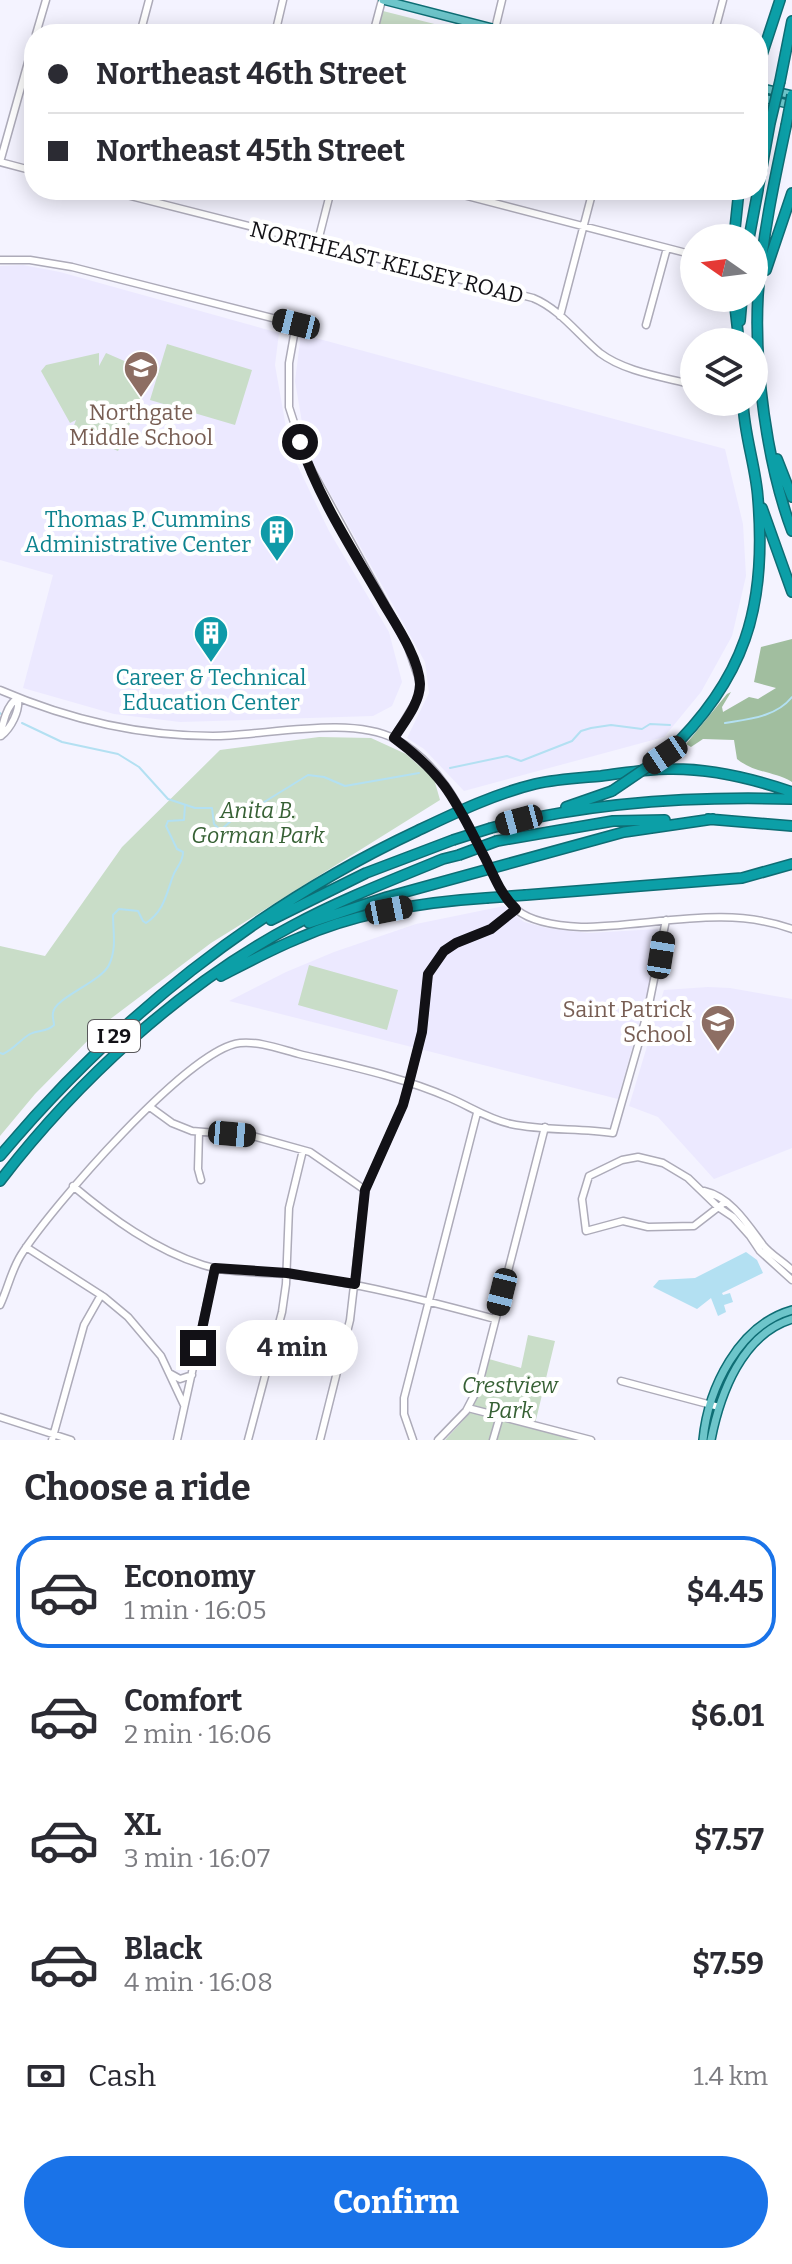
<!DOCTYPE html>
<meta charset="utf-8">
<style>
:root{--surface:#fff;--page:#f2f2f3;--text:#2b2b33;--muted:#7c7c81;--line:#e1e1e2;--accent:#1a73e8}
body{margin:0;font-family:Bitter,serif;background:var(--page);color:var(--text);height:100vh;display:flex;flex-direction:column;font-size:30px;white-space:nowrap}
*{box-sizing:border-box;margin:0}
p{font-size:26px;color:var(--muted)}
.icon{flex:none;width:44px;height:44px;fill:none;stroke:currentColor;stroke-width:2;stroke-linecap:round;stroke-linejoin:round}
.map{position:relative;height:1440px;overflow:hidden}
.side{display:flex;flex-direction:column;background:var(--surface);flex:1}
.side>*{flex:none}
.guide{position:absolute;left:24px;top:24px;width:744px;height:176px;border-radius:32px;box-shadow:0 4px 20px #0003;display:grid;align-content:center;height:176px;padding:0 24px;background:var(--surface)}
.needle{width:52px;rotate:284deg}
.tools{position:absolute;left:680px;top:224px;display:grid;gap:16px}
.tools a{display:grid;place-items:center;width:88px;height:88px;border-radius:50%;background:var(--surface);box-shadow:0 4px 20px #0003;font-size:40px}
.end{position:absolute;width:36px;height:36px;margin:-18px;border:10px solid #121116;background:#fff;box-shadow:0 0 0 4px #fff}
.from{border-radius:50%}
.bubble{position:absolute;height:56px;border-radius:28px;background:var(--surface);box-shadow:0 4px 20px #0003;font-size:26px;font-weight:700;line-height:56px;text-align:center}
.car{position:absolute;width:24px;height:48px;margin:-24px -12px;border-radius:10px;box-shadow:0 0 6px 2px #0007;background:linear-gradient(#222 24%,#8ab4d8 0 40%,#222 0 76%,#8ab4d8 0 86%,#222 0)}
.guide b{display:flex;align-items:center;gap:28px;height:76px;font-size:30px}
.guide b+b{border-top:2px solid var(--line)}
.guide i{width:20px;height:20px;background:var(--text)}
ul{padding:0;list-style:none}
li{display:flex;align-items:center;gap:24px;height:112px;margin:0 16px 12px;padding:0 8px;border:4px solid transparent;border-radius:32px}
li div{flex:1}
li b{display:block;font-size:30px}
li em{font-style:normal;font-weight:700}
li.on{border-color:var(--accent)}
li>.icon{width:72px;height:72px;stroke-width:1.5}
h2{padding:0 24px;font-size:36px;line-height:96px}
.pay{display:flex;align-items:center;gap:20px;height:88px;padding:0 24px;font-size:30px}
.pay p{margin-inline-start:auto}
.primary-button{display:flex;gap:16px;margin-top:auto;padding:16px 24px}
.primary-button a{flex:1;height:92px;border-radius:48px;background:var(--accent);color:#fff;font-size:32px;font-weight:700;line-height:92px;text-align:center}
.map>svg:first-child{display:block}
.built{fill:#ece9ff}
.green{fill:#c9ddc8}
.forest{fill:#a1be9f}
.water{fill:#b3e0f2}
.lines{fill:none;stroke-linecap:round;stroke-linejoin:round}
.stream{stroke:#b3e0f2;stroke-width:2}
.minor-casing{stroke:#adabb9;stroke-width:9}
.major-casing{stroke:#0e6d74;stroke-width:10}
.highway-casing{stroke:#0e6d74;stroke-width:12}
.minor{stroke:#fff;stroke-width:6}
.major{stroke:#6dc5ca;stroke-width:7}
.highway{stroke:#0c9fa7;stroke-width:9}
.highway-bridge-casing{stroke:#0e6d74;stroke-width:12;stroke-linecap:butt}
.highway-bridge{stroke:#0c9fa7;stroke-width:9}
.route{stroke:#121116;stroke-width:10}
.labels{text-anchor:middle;stroke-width:8;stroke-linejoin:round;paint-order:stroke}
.shield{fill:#fff;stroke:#59585c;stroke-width:2}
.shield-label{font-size:20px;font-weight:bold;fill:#121116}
.street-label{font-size:22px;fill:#121116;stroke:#fff}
.education-label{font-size:22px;fill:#785e54;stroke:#fff}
.culture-label{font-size:22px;fill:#0d838f;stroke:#fff;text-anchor:end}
.park-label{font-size:22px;font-style:italic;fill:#376135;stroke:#fff}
</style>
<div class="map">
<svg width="792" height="1440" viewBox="0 0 792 1440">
<rect width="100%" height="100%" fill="#f4f3ff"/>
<path class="built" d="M23 265 60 272 279 333 275 365 290 450 329 531 389 632 402 682 392 706 373 716 180 722 114 714 23 688 53 575 0 560V266Z
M301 334 725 449 743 524 746 576 732 636 701 692 664 737 464 791 424 749 407 738 429 693 425 662 307 452 295 381Z
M504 906 524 922 547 928 588 933 658 929 654 969 618 1099 229 1001 286 972 334 952 416 924Z
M708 987 730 988 792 999V1148L714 1179 658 1117 629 1106 664 990Z"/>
<path class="green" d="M383 11 474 34H377Z
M167 344 252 370 235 425 150 400Z
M99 353V366L106 353 152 373 118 451 72 431 76 420 70 423 41 371 46 365Z
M319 737 371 738 406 754 434 779 440 800 211 943 105 1023 35 1094 0 1136V946L45 956 122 847 220 750Z
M309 965 398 990 387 1030 298 1005Z
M528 1335 555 1341 534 1428 578 1440H445L469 1414 489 1359 521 1368Z"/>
<path class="forest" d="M792 639V782C773 771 754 773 737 759L734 740 703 739 691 747 686 744 727 694 731 692 722 707 723 712 749 697 758 699 776 688 754 682 761 647Z"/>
<path class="water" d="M746 1252 757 1260 763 1273 722 1293 723 1295 730 1293 733 1302 724 1305 726 1312 718 1316 711 1298 697 1309 653 1287 659 1280 695 1278Z"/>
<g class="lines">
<path class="stream" d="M0 713 1 714
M22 723 62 742 118 754 139 767 168 799 195 808H212L214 824 218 828H223L243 810 261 804 308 775 324 777 345 786 419 773
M725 723C749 719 776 717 792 697
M450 768 507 756 521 761 572 741 581 731 591 728 611 725 642 729 650 724 670 725
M0 1053 3 1054C14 1049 20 1040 30 1034 39 1029 46 1033 54 1025 54 1021 52 1017 53 1013 54 998 101 982 109 965 117 948 113 932 113 915L119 909 138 911 143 921 146 923C164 911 166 895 173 876 176 867 183 863 183 852L177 849 166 826 168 821 184 820 185 805"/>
<g class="minor-casing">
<path id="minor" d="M495 29 502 0
M36 34 46 0
M140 34 149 0
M275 34 283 0
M373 34 382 0
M714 34 723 0
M0 162 34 41
M0 162 34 171
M107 190 533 298C560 309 578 335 600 353 625 372 664 377 694 385
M444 190 694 255
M317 245 331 190
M0 260H30L72 267 296 324 289 363V407L306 460 407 644 420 682 418 698 394 738
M560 316 593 190
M646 325 667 248
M0 690C67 719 140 736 213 736 264 736 350 715 395 739 443 764 465 818 488 864 496 880 502 898 517 910 533 923 560 926 581 927 650 927 724 904 792 929
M1 736C11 728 20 711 18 698
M1 736C2 724 7 704 18 698
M150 1107 172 1123 192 1131 253 1136 310 1152 365 1190
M199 1132 198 1169 201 1180
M73 1186C111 1218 155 1250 203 1265 235 1275 272 1271 305 1276 370 1286 432 1302 495 1319
M704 1191C731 1197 748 1225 763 1245 771 1255 783 1261 792 1270
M725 1202 694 1226 648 1227 623 1221 586 1231 582 1199 589 1176 622 1160 638 1157 663 1163 688 1178 718 1207 733 1217 750 1236 760 1251 792 1280
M26 1247 104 1297 128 1317 161 1356 184 1405
M0 1305C8 1288 11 1271 21 1255 50 1209 189 1048 240 1043 259 1041 280 1049 299 1054 349 1066 402 1077 450 1098 471 1107 488 1119 511 1124 544 1131 580 1128 613 1133L647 1014 666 920
M171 1374 180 1379 192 1375
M621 1381 719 1407
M468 1408 591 1440
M0 1417 71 1440
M52 1440 84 1325 101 1295
M177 1440 215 1268
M248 1440 282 1312 286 1284 289 1208 303 1150
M320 1440 350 1320 365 1190 403 1105 409 1083 422 1032 428 974 444 951 456 943 491 929 516 909
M413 1440 404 1414V1398L477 1113
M438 1440 466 1411 478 1388 545 1127
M493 1440 500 1416"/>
</g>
<g class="major-casing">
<path id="major" d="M383 0 515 34
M758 87 792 95
M758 97 792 105
M703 1440C708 1388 739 1325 792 1310
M711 1440C720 1394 742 1334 792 1319"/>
</g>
<g class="highway-casing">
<path id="highway" d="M758 67 780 0
M780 81 792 21
M786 126C774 182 762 238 758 295 754 367 767 464 792 531
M758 189 770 123
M734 238 739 190
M749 238 758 190
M766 270 792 193
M734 298 739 342
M740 321 742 298
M777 459 792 497
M762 508 792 592
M665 755C745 680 767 607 758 499 756 467 744 435 743 402
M566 807 612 791
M708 819 792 826
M491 828C589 802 690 796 792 799
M497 841 613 821 665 820
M526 895 742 878 792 864
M271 920 366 873 453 840
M309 923 387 897 624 832 713 819
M221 976C246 963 272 949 299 938 357 912 423 902 486 898
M0 1156C114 1020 257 906 417 831 455 813 494 794 535 784 557 779 579 778 601 776 625 773 650 768 673 769 713 769 754 779 792 792
M0 1181C76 1082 182 984 292 926 340 900 392 880 443 859L459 855"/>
</g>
<use href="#minor" class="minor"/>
<use href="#major" class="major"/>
<use href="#highway" class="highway"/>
<g class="highway-bridge-casing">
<path id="highway-bridge" d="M770 123 780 81
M786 126 792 95
M612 791 665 755
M453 840 491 828
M459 855 497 841
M486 898 526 895"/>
</g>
<use href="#highway-bridge" class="highway-bridge"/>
</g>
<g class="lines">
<path class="route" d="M198 1348 215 1268 287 1273 355 1284 365 1190 403 1105 409 1083 422 1032 428 974 444 951 456 943 491 929 516 909C500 894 494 875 484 856 456 802 446 776 394 738 404 722 420 703 420 684 419 659 397 626 385 606 356 555 318 498 300 442"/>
</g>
<defs>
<g id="school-pin" transform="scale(1.8)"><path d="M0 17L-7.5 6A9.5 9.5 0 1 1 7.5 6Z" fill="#8d6e63" stroke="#fff"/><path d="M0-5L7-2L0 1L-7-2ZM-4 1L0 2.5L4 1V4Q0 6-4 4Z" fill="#fff"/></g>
<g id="building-pin" transform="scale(1.8)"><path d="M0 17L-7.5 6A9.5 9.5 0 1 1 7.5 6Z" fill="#0f9aa8" stroke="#fff"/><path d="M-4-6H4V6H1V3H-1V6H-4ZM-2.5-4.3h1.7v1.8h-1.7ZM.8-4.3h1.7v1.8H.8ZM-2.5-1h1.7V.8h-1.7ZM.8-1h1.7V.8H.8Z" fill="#fff"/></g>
</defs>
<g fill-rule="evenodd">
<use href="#school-pin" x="141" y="368"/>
<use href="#building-pin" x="277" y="532"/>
<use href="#building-pin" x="211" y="633"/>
<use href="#school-pin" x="718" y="1022"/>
</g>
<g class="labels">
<rect class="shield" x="88" y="1020" width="52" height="32" rx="6"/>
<g class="shield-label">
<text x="114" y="1043">I 29</text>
</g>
<g class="street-label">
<text transform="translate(387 262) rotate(14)" y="8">NORTHEAST KELSEY ROAD</text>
</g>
<g class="education-label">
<text x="141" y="420">Northgate<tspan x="141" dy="25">Middle School</tspan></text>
<text x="692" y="1017" text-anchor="end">Saint Patrick<tspan x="692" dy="25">School</tspan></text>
</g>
<g class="culture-label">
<text x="251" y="527">Thomas P. Cummins<tspan x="251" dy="25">Administrative Center</tspan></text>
<text x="211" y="685" text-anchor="middle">Career &amp; Technical<tspan x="211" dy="25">Education Center</tspan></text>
</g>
<g class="park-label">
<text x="258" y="818">Anita B.<tspan x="258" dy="25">Gorman Park</tspan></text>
<text x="510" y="1393">Crestview<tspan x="510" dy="25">Park</tspan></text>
</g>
</g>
</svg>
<div class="tools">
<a><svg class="needle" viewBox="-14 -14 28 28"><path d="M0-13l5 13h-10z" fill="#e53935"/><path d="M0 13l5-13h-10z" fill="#7c7c81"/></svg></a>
<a><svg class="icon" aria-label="layers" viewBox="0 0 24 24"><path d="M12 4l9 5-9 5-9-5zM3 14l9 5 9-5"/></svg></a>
</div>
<i class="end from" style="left:300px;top:442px"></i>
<i class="end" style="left:198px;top:1348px"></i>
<div class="bubble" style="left:226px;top:1320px;width:132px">4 min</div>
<i class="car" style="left:296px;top:324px;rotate:284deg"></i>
<i class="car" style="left:665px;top:755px;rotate:236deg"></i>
<i class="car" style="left:519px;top:820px;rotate:255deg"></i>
<i class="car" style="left:389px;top:910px;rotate:79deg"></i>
<i class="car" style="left:661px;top:955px;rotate:9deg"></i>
<i class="car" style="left:232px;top:1134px;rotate:95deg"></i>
<i class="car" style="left:502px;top:1292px;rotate:194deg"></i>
<div class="guide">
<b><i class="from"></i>Northeast 46th Street</b>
<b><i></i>Northeast 45th Street</b>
</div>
</div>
<section class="side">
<h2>Choose a ride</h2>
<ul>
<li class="on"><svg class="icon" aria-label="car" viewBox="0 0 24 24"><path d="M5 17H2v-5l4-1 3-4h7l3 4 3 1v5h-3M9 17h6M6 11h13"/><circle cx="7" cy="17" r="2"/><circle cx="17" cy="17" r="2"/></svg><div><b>Economy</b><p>1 min · 16:05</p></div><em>$4.45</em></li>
<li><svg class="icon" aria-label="car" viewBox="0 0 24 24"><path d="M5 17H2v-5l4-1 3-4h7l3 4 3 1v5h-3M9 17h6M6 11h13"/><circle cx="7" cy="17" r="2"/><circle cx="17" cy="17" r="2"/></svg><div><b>Comfort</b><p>2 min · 16:06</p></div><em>$6.01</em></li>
<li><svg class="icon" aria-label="car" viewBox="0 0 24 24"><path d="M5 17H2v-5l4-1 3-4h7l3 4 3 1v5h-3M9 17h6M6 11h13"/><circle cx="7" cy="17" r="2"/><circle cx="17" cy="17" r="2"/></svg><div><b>XL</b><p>3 min · 16:07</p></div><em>$7.57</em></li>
<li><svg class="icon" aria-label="car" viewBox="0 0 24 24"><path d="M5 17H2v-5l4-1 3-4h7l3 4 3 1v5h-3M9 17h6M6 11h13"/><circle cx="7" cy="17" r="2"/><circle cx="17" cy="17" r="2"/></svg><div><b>Black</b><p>4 min · 16:08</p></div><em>$7.59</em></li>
</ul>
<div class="pay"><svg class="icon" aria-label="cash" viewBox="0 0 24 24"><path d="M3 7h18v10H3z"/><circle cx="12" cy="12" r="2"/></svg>Cash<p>1.4 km</p></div>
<div class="primary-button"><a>Confirm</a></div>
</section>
